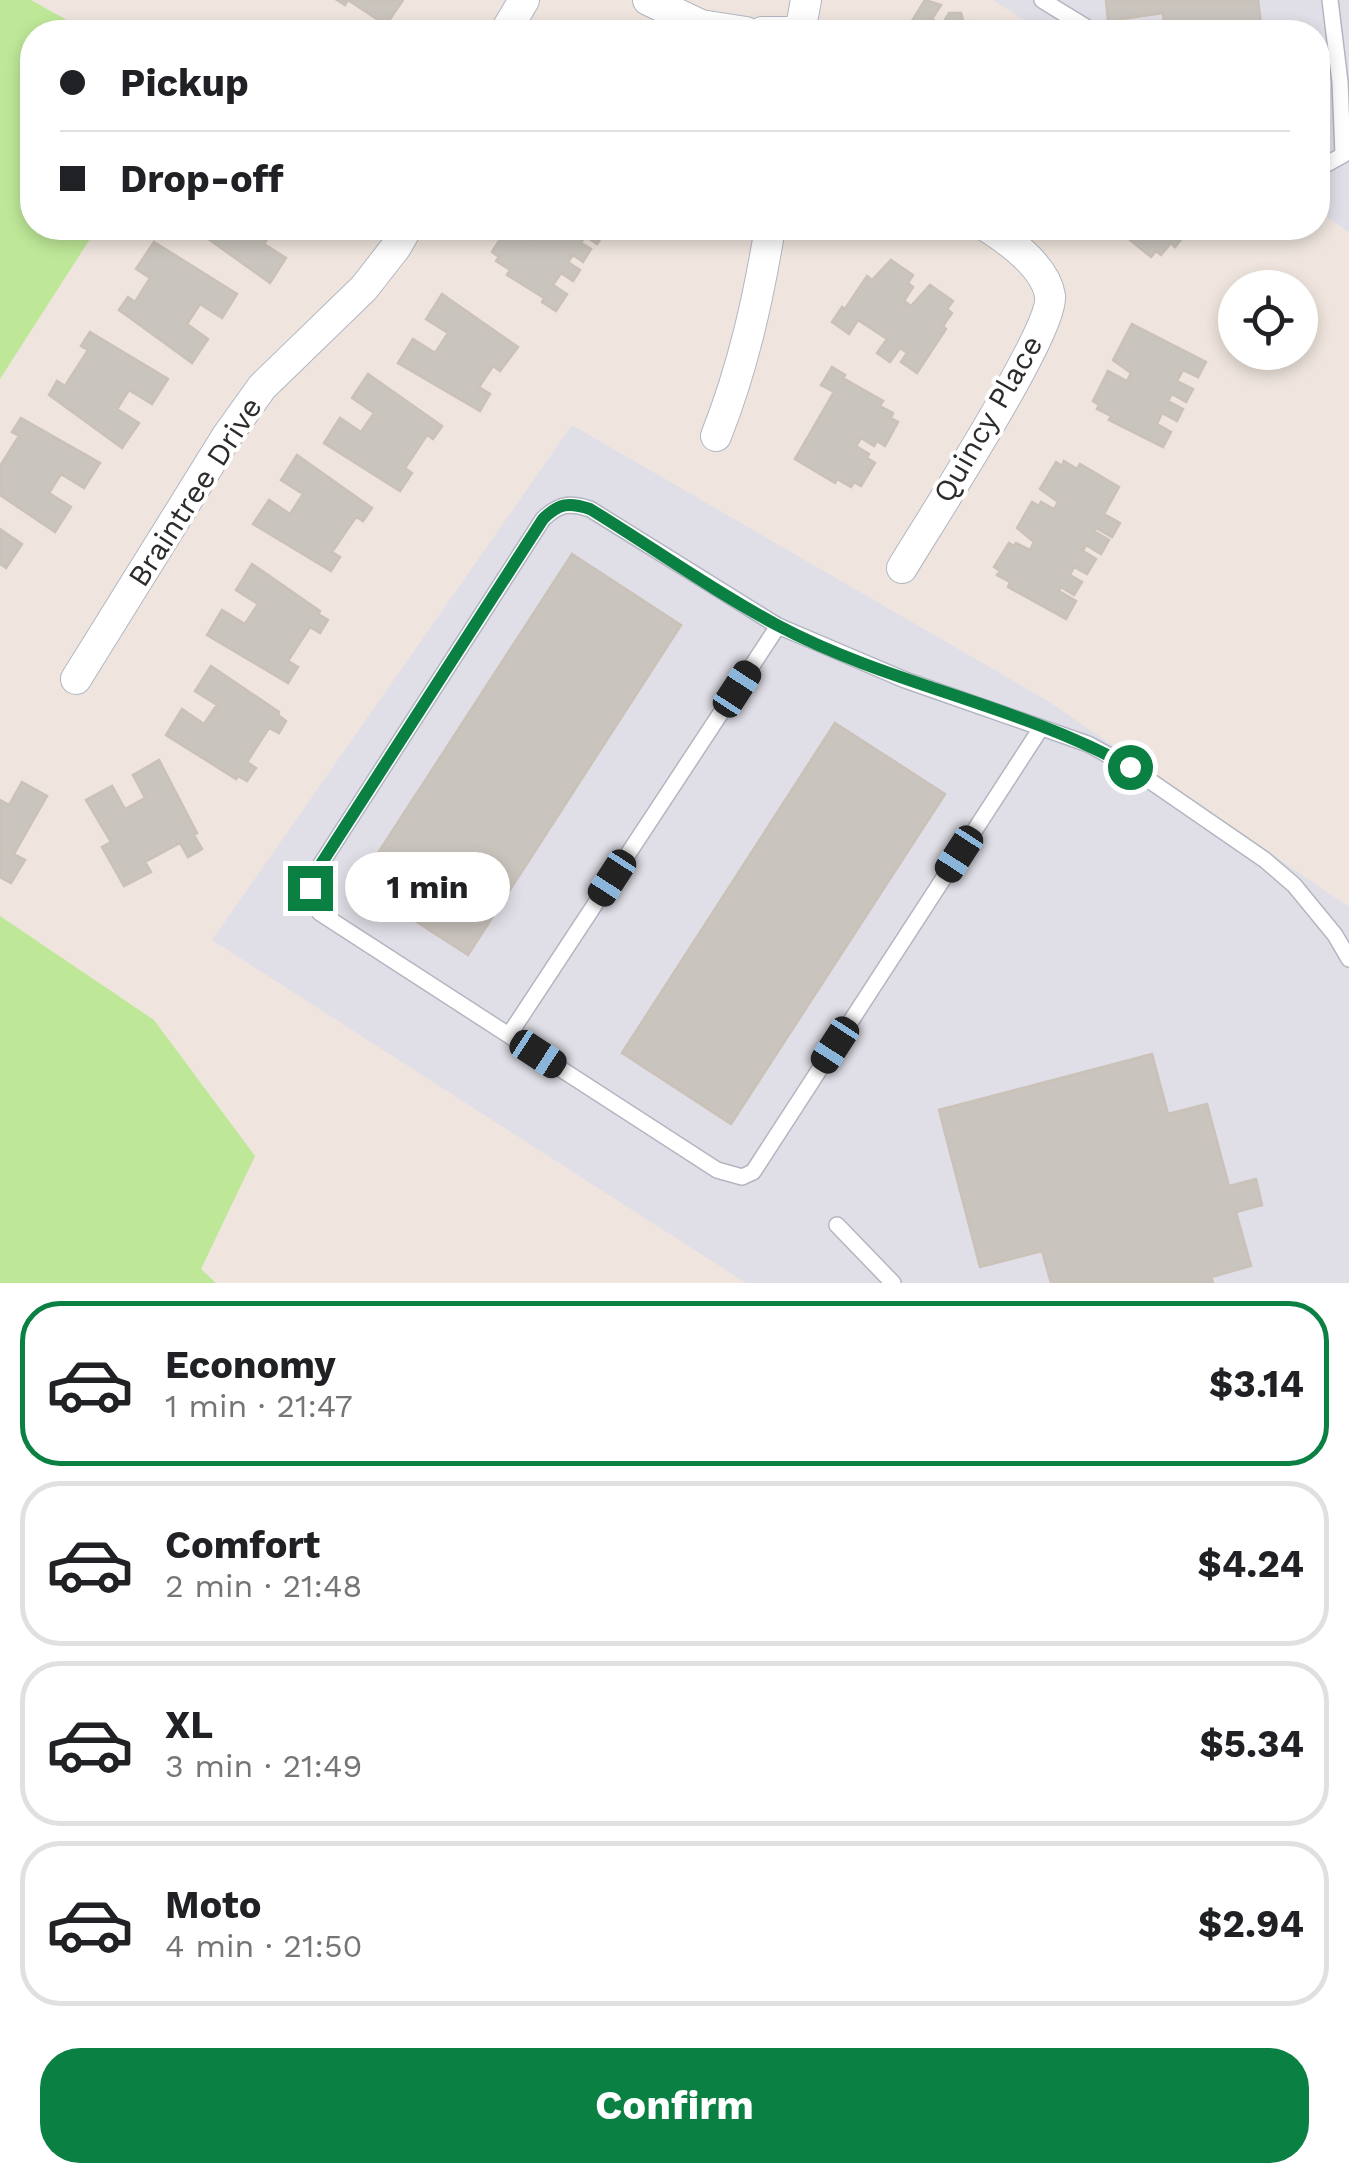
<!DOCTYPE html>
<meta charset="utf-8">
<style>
:root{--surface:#fff;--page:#f6f6f6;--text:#202124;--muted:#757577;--line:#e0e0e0;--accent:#0b8043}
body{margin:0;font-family:"Work Sans",sans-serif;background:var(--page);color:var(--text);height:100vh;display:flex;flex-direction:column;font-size:38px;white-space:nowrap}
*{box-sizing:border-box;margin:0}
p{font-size:32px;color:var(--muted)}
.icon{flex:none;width:55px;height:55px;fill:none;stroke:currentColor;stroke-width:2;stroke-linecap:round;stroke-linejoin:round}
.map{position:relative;height:1283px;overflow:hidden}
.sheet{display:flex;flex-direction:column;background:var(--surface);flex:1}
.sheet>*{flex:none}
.guide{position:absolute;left:20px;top:20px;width:1310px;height:220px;border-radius:40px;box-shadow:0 5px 15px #0003;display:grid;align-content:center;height:220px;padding:0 40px;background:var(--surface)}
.tools{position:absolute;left:1218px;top:270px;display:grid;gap:20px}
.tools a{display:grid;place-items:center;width:100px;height:100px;border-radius:50%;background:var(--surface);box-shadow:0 5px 15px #0003;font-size:50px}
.end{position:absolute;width:45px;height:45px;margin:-22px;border:12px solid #0b8043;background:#fff;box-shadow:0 0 0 5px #fff}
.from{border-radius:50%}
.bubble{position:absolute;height:70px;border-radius:35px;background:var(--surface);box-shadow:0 5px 15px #0003;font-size:32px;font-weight:700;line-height:70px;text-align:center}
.car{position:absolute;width:30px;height:60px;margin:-30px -15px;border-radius:12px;box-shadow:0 0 8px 2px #0007;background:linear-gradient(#222 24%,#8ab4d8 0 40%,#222 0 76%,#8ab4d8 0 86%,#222 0)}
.guide b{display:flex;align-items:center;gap:35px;height:95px;font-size:38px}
.guide b+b{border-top:2px solid var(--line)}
.guide i{width:25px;height:25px;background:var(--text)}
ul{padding:18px 0 0;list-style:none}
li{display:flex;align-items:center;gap:30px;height:165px;margin:0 20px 15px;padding:0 20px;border:5px solid var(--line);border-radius:40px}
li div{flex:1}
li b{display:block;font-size:38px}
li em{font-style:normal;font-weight:700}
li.selected{border-color:var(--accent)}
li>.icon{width:90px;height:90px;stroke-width:1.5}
.action{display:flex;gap:20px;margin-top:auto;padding:20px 40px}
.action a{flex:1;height:115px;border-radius:40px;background:var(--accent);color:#fff;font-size:40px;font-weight:700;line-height:115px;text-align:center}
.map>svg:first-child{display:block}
.industrial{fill:#e0dfe7}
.green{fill:#bee898}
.building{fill:#c9c4bd;stroke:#cac1b8;stroke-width:2.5}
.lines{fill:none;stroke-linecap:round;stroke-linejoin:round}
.service-casing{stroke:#b2b6c1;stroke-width:18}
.minor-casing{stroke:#b2b6c1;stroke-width:32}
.service{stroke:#fff;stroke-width:15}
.minor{stroke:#fff;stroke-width:30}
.route{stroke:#0b8043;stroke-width:12}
.labels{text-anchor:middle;stroke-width:8;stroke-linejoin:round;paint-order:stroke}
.street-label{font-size:30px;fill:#2c2c2c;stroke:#fff}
</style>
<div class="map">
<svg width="1349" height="1283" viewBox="0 0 1349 1283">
<rect width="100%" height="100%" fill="#efe5de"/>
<path class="industrial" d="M993 0H1349V232L1318 211V32H1043Z
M572 425 1048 701 1349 907V1283H746L212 940Z"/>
<path class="green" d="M0 0H31L88 32H32V228H97L0 379Z
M0 916 154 1020 255 1156 201 1269 216 1283H0Z"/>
<path class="building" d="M337 0H403L386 25 348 0 345 5Z
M925 0 941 5 932 19 942 25 949 13H961L964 23 958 32H905Z
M1106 0H1258L1262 32H1165L1163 13 1108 21Z
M973 21 984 28 982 32H966Z
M193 228H274L264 244 286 258 270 283Z
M282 228H306L299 238Z
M507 228 530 239 535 231 530 228 607 229 597 244 585 236 581 243 591 249 583 262 573 255 568 262 580 270 573 281 561 273 553 285 567 294 556 311 542 302 544 298 507 275 510 270 496 261 499 257 492 252Z
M1136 228H1190L1175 247 1171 243 1161 255 1156 251 1151 257 1130 240Z
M154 242 237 294 222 318 200 304 187 324 208 339 192 363 119 310 128 297 135 302 150 278 136 269Z
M891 260 913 275 908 283 913 287 904 301 911 306 930 285 953 301 947 309 952 313 943 326 946 329 917 373 901 362 907 353 900 348 890 362 877 353 887 339 858 320 849 334 832 322 842 307 845 309 867 276 872 280Z
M442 294 518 347 500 371 493 366 479 387 490 394 480 411 398 363 413 339 435 353 448 333 426 319Z
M1132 324 1206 362 1198 377 1183 370 1177 381 1193 389 1186 402 1172 394 1168 401 1183 409 1177 421 1162 413 1157 424 1171 432 1163 447 1109 420 1111 416 1097 409 1099 405 1093 401 1108 371 1127 381 1131 373 1113 360Z
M90 332 168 379 152 404 129 390 117 409 139 423 122 448 49 395 57 381 65 386 88 350 81 346Z
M832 367 845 375 843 378 883 401 880 406 893 413 891 418 898 422 885 446 877 441 874 446 861 438 856 446 869 454 867 458 875 463 861 486 854 482 851 487 837 479 835 483 795 459 834 392 821 385Z
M368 374 442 426 433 439 427 435 405 468 412 473 400 491 324 443 340 418 361 432 374 413 352 398Z
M21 418 100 463 84 488 61 474 49 493 71 507 55 532 0 495V466L19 436 12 432Z
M297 455 372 508 363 521 356 517 332 552 340 557 331 571 253 524 269 500 290 514 303 494 281 480Z
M1064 461 1077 469 1080 464 1119 487 1104 514 1120 523 1112 537 1096 528 1094 531 1109 540 1101 554 1086 545 1083 551 1096 559 1087 574 1074 567 1070 575 1082 582 1074 595 1061 587 1059 591 1076 601 1066 619 1008 587 1010 582 997 575 1000 571 994 567 1009 543 1014 546 1016 543 1030 550 1034 542 1017 528 1032 502 1039 506 1041 502 1054 509 1058 502 1040 489 1056 462 1062 466Z
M0 529 22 544 6 568 0 564Z
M572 554 681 625 468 955 358 884Z
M252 564 320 611 318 614 328 620 320 633 310 627 288 661 298 667 288 683 207 635 222 610 245 624 258 604 236 590Z
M211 666 279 712 278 715 286 721 279 733 269 728 247 762 256 768 247 781 238 776 236 779 166 735 182 709 204 724 217 705 195 691Z
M835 723 945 794 731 1124 622 1053Z
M159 760 197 833 194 835 202 849 188 857 180 843 145 862 151 872 124 886 102 847 111 842 86 800 112 786 125 809 145 798 133 775Z
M22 782 47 796 14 854 25 860 11 883 0 877V800L9 805Z
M1152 1054 1168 1114 1207 1104 1229 1186 1256 1179 1262 1205 1236 1212 1251 1266 1211 1277 1213 1283H1051L1042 1251 980 1267 939 1110Z"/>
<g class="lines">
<g class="service-casing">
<path id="service" d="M1042 0 1094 32
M1318 164 1325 165 1343 155 1340 82 1330 0
M1041 728 753 1172 742 1177 717 1170 320 913 311 899 312 878 543 519C559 504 569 502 590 509L778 626 905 680 1088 744 1130 767 1265 860 1294 885 1335 935 1349 959
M509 1035 778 626
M837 1225 893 1283"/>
</g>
<g class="minor-casing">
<path id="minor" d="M648 0 701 25 746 32
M505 32 524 0
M762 32H800
M800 32 806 0
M716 436C743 368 758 300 770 228
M902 568C927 526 1054 331 1050 296 1046 268 1011 242 989 228
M76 679 227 436 262 387 364 288 396 247 407 228"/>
</g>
<use href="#service" class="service"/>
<use href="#minor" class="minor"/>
</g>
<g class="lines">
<path class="route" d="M310 888 312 878 543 519C559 503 569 502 590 509 652 547 713 591 777 625 889 685 1020 705 1130 767"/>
</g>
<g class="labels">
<g class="street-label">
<text transform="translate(988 419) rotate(-60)" y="10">Quincy Place</text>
<text transform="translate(195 492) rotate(-57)" y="10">Braintree Drive</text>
</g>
</g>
</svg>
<div class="tools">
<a><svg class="icon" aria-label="locate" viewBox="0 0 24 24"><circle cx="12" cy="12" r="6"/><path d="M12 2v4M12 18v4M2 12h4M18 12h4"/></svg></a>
</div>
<i class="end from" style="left:1130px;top:767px"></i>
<i class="end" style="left:310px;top:888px"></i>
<div class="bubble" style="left:345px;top:852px;width:165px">1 min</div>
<i class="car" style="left:737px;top:689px;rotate:33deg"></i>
<i class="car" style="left:959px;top:854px;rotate:213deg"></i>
<i class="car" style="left:612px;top:878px;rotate:213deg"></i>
<i class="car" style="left:835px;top:1045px;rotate:213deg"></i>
<i class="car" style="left:538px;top:1054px;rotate:123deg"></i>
<div class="guide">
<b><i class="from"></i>Pickup</b>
<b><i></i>Drop-off</b>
</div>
</div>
<section class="sheet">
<ul>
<li class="selected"><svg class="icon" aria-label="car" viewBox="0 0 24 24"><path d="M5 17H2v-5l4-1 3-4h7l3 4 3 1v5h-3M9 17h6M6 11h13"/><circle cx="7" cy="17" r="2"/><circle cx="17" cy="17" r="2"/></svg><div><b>Economy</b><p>1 min · 21:47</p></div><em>$3.14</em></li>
<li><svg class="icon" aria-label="car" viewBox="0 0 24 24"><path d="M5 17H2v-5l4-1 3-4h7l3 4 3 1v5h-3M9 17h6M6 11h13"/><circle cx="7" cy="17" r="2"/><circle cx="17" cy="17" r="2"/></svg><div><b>Comfort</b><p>2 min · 21:48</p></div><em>$4.24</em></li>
<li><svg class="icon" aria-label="car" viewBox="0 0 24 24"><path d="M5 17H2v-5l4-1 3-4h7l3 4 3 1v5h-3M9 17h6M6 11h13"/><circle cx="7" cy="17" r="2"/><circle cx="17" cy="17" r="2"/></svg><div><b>XL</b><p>3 min · 21:49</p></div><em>$5.34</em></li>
<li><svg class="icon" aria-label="car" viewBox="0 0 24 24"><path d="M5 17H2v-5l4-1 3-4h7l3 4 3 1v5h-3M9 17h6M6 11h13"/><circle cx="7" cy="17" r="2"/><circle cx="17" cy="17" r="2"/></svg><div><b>Moto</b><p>4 min · 21:50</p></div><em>$2.94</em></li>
</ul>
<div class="action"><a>Confirm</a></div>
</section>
